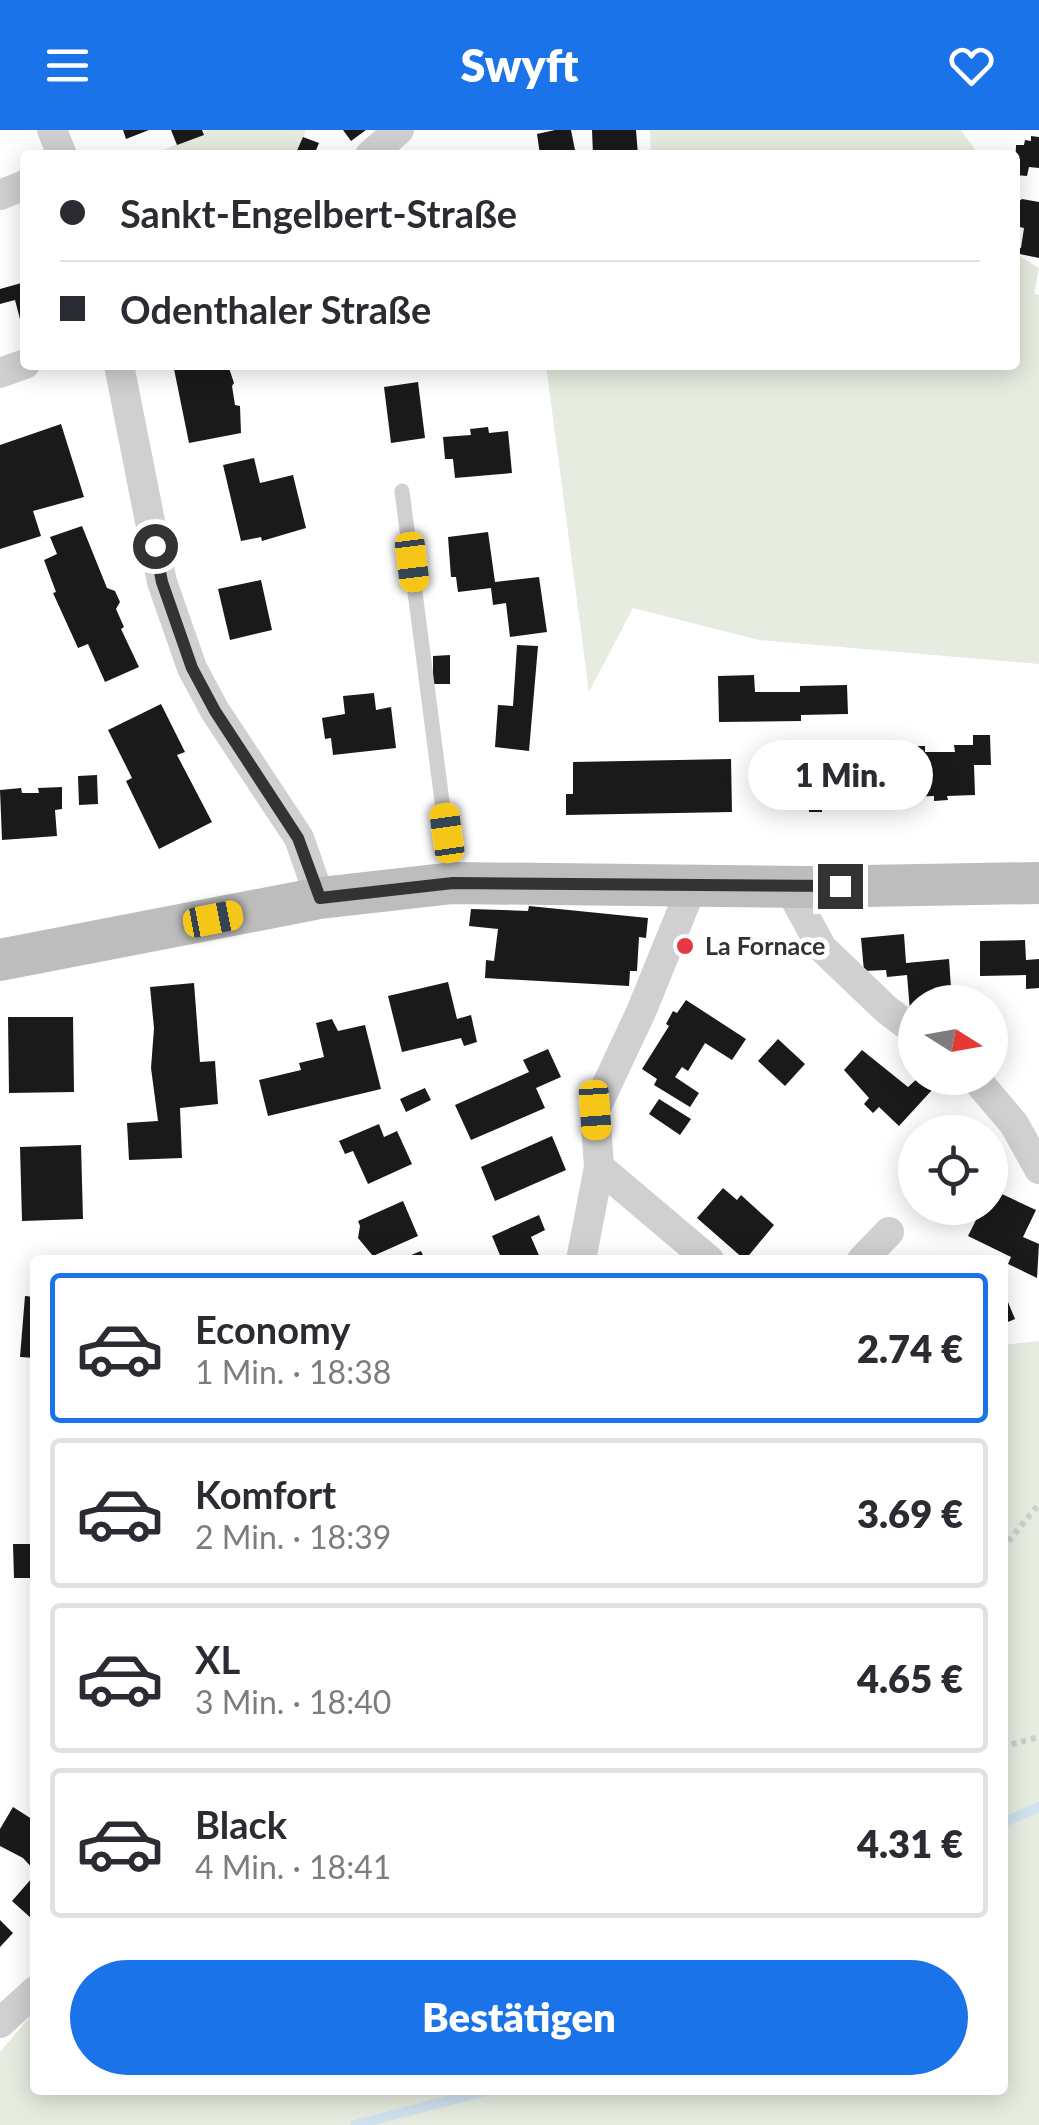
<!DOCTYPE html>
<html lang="de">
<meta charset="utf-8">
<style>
:root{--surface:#fff;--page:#f2f2f3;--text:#2b2b33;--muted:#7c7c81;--line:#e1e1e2;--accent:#1a73e8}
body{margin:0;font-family:Lato,sans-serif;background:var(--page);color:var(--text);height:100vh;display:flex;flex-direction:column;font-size:38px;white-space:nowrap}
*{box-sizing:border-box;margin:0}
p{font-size:32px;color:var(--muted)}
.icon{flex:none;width:55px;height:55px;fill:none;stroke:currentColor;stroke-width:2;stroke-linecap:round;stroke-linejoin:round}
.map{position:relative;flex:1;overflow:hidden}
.side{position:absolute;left:30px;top:1125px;width:978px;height:840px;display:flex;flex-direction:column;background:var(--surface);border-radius:10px;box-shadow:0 5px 25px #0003}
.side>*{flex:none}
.hud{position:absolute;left:20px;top:20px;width:1000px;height:220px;border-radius:10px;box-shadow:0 5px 25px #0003;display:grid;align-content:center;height:220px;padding:0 40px;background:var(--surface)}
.needle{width:65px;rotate:101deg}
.tools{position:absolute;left:898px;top:855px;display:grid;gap:20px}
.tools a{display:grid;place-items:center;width:110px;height:110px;border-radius:50%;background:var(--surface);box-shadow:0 5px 25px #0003;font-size:50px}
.end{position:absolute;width:45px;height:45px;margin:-22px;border:12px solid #333;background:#fff;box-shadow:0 0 0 5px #fff}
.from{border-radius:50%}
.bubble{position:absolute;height:70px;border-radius:35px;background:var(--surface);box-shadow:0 5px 25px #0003;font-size:32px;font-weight:800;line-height:70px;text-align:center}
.car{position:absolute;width:30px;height:60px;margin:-30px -15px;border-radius:12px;box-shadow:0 0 8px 2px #0007;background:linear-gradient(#f5c518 24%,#345 0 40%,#f5c518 0 76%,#345 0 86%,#f5c518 0)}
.hud b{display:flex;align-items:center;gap:35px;height:95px;font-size:38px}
.hud b+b{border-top:2px solid var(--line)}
.hud i{width:25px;height:25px;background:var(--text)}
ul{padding:18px 0 0;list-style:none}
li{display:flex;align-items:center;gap:30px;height:150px;margin:0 20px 15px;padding:0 20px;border:5px solid var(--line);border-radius:10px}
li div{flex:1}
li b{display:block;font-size:38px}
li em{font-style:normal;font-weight:800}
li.selected{border-color:var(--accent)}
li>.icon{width:90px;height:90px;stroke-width:1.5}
.button{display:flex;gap:20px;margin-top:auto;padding:20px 40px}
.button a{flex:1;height:115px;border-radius:60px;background:var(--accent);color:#fff;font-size:40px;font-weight:800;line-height:115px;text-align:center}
header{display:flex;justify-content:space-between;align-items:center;height:130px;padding:0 40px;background:var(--accent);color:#fff;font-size:45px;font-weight:800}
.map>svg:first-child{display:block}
.green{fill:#e6ecdf}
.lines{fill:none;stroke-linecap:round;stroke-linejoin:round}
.stream{stroke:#cfe2ee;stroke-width:10}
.building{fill:#1a1a1a}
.path{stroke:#cdcdcd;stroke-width:6;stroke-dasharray:5 5;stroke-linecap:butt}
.service{stroke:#d0d0d0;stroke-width:15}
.minor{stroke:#d0d0d0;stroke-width:30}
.secondary{stroke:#bdbdbd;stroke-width:42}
.route{stroke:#333;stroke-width:12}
.poi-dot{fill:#e63946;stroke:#fff;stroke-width:4}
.labels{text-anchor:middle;stroke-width:10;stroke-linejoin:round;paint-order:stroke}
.poi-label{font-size:25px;font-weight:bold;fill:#333;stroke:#fff;text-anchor:start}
</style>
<header><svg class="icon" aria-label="menu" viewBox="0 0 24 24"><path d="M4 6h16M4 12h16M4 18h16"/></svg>Swyft<svg class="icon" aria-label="heart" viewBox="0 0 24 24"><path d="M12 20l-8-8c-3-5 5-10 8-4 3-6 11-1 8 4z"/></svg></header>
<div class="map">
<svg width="1039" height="1995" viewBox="0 0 1039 1995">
<rect width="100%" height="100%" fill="#fff"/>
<path class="green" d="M210 0H306L295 25H152Z
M650 0H961L979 25H651Z
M1015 124 1039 138 1034 164 1039 165V534L759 510 633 478 589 562 546 235H1015Z
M1039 1211V1995H0V1922L35 1881V1960H1002L1003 1215Z"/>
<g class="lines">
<path class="stream" d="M1002 1693 1039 1677
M355 1995 489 1960"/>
</g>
<path class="building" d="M123 0H149L126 9Z
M171 0H202L204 5 177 15Z
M343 0H366L351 11Z
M555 0H571L575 20 540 25 537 4Z
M592 0H636L638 25H593Z
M1031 6 1039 7V38L1029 37 1027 46 1015 45 1016 15H1024L1025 10 1031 11Z
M303 7 319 13 314 25H295Z
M1022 69 1039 72V128L1015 123 1016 117 1021 118 1024 98 1015 96 1018 72Z
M25 152V192L21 193 15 170 0 174V159Z
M188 235H228L234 253 232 256 235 275 240 276 241 303 189 313 174 239Z
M418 252 425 308 391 313 384 257Z
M61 294 84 367 33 381 41 406 0 419V315Z
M488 297 489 303 508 301 512 343 455 348 453 329H445L443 307 471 305 470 299Z
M254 328 260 353 293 345 306 398 262 411 261 407 241 411 223 335Z
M82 396 107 458 115 461 120 472 116 479 124 497 121 499 139 537 105 552 88 514 78 518 53 463 56 462 44 430 57 424 50 407Z
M488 402 495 452 539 447 547 502 510 507 506 473 493 475 491 458 458 462 456 447H451L448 407Z
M261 450 272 500 230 510 218 459Z
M517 515 538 516 529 621 495 617 498 575 513 576Z
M450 525V554H433V526Z
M754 545 755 562H800V556L847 555 848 584 801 585V591L719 592 718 546Z
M374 563 376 580 391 577 396 618 333 625 331 608 325 609 322 588 345 584 343 566Z
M161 574 185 622 177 625 212 692 159 719 126 651 132 648 108 600Z
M973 605H990L991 635H974L975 665 947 666 948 670 934 671V666L906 667 905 616H925V622H955L954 615H973Z
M789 619H822L823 627 867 625 868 675H822V682H809V675H768V626H789Z
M731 629 732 682 566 685V664H573V632Z
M97 645 98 674 79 675 78 646Z
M62 657V679L55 680 57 706 2 710 0 660 21 658 22 663H39L38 658Z
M529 776 648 788 646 808 639 807 637 841H630L629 856 485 848 486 830 494 831 498 799 469 796 471 779 528 781Z
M904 804 906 833 949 829 952 872H915V881H910L907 845 887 847 886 840 864 841 861 808Z
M1025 810 1026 830 1039 829V858L1026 859V845L980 846V811Z
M448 852 457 889 471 885 477 912 464 916 461 908 402 922 388 866Z
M194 853 200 932 215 931 218 974 180 978 182 1028 129 1030 127 993 158 991 151 938 154 898 150 857Z
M686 870 746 909 732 930 705 913 688 941 682 937 675 947 699 963 690 977 654 955 657 949 642 939 669 896 666 894 673 881 677 883Z
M8 887H73L74 962 9 963Z
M332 889 338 901 365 895 381 959 268 986 259 950 301 940 299 933 324 927 316 893Z
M778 909 805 934 785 956 758 931Z
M548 919 561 947 536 958 545 978 471 1010 455 975 529 942 523 930Z
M862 920 908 957 918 948 932 960 899 996 879 977 873 983 864 974 869 968 844 940Z
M425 958 431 970 406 982 400 969Z
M659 969 691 989 680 1005 649 984Z
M379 994 384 1007 397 1001 412 1034 368 1054 353 1021 345 1024 339 1011Z
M552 1006 566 1040 495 1071 481 1037Z
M81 1015 83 1089 22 1091 20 1017Z
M723 1058 737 1070 741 1065 774 1095 745 1130 697 1088Z
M991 1059 1036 1080 1023 1107 1039 1114 1037 1148 1008 1134 1011 1127 968 1106 982 1078H990Z
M403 1071 418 1106 373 1126 358 1108 360 1096 358 1091Z
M539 1085 545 1100 531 1107 541 1130H502L492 1106Z
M421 1121 425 1130H399Z
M1003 1160 1015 1189 1003 1194Z
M25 1166 35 1167V1228L20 1227Z
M13 1414H35V1448H14Z
M13 1677 35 1691V1741L23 1728 0 1716V1699Z
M32 1748 35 1751V1785L32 1789 12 1771Z
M0 1790 13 1803 0 1817Z"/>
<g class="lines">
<path class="path" d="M1002 1419 1039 1374
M1002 1617 1039 1607"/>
<path class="service" d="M402 361 452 749"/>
<path class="minor" d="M52 0 62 25
M370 25 399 0
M0 65 25 55
M119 235 162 452 192 538 215 581 299 708 320 768
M0 243 25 234
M788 756 822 818 887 880 915 901
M975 948 1014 994 1039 1039
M599 1037 709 1130
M581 1130 599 1037 595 980 641 882 693 754
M862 1130 889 1102
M0 1893 35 1861"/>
<path class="secondary" d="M0 830 320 768 453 753 807 757 1039 753"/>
</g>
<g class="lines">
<path class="route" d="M155 416 162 452 192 538 215 581 298 708 320 768 453 753 840 756"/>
</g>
<circle class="poi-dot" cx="685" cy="816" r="10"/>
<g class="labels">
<g class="poi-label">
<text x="705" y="825">La Fornace</text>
</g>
</g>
</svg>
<div class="tools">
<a><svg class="needle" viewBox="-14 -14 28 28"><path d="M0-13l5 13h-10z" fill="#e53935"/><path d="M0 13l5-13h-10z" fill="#7c7c81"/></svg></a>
<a><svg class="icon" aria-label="locate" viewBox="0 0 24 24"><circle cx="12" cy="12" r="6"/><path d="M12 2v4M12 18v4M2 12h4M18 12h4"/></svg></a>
</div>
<i class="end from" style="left:155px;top:416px"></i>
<i class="end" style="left:840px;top:756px"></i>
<div class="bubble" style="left:748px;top:610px;width:185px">1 Min.</div>
<i class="car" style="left:412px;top:432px;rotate:173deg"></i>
<i class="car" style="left:447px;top:703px;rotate:352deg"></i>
<i class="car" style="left:213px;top:789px;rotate:79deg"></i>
<i class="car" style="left:595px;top:980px;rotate:176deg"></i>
<div class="hud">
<b><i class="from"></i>Sankt-Engelbert-Straße</b>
<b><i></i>Odenthaler Straße</b>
</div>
<section class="side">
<ul>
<li class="selected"><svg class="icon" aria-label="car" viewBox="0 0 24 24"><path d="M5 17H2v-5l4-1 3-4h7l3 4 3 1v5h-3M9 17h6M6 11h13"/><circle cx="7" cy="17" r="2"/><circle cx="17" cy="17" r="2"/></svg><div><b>Economy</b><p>1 Min. · 18:38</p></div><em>2.74 €</em></li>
<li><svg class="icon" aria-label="car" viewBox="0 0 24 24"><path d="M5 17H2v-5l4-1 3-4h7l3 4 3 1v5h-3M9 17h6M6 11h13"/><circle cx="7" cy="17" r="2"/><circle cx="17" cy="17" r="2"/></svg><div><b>Komfort</b><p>2 Min. · 18:39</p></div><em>3.69 €</em></li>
<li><svg class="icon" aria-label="car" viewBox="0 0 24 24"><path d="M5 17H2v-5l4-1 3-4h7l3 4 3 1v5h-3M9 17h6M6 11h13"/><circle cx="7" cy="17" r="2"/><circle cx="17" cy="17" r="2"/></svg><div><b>XL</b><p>3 Min. · 18:40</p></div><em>4.65 €</em></li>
<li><svg class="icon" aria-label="car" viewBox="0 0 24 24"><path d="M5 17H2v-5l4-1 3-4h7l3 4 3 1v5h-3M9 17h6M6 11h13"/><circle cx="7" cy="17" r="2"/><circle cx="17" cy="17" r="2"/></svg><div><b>Black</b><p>4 Min. · 18:41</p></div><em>4.31 €</em></li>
</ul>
<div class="button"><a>Bestätigen</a></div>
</section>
</div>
